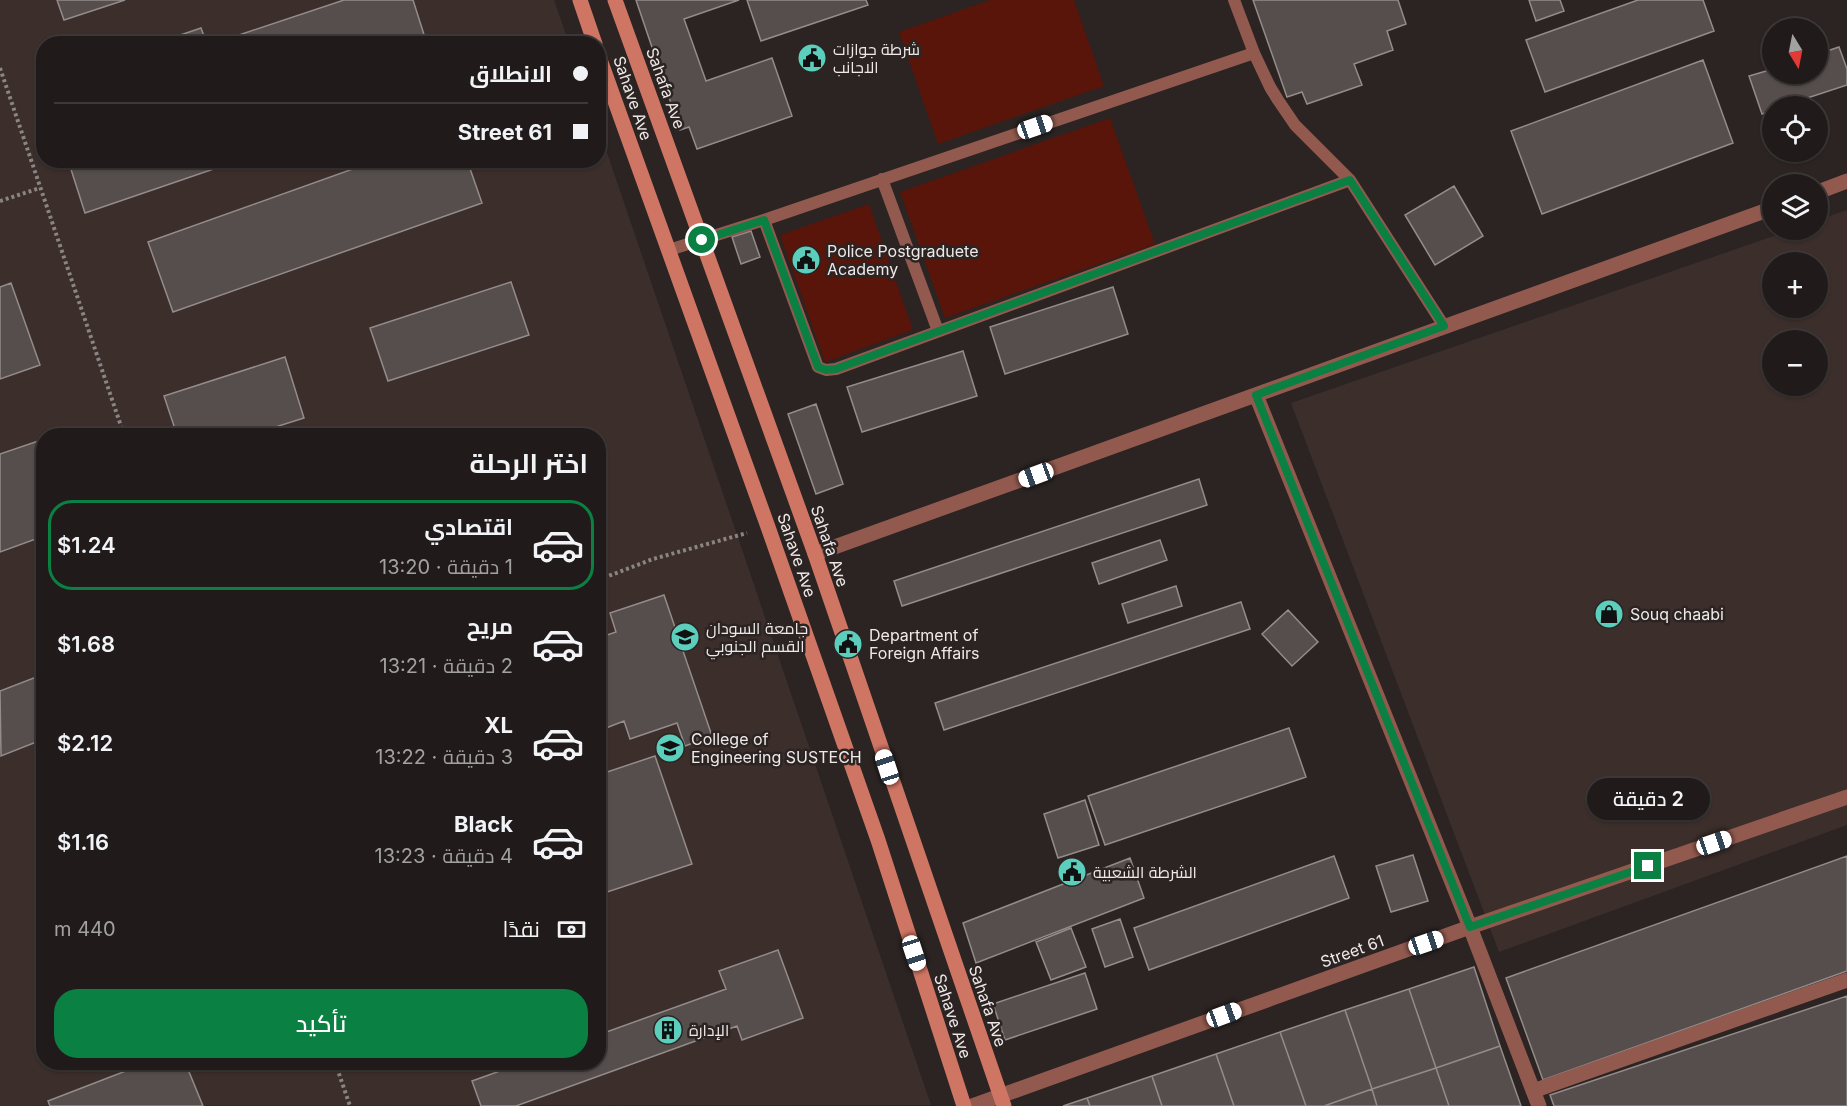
<!DOCTYPE html>
<html lang="ar">
<meta charset="utf-8">
<style>
:root{--surface:#201b1a;--page:#2d2827;--text:#f1f3f6;--muted:#a2a1a2;--line:#3d3939;--accent:#0b8043}
body{margin:0;font-family:Inter,Cairo,sans-serif;background:var(--page);color:var(--text);direction:rtl;height:100vh;display:flex;flex-direction:column;font-size:22px;white-space:nowrap}
*{box-sizing:border-box;margin:0}
p{font-size:20px;color:var(--muted)}
.icon{flex:none;width:33px;height:33px;fill:none;stroke:currentColor;stroke-width:2;stroke-linecap:round;stroke-linejoin:round}
.map{position:relative;flex:1;overflow:hidden;direction:ltr}
.sheet{position:absolute;left:36px;top:428px;width:570px;height:642px;display:flex;flex-direction:column;background:var(--surface);border-radius:24px;box-shadow:0 2px 4px #0004,0 0 0 2px var(--line);direction:rtl}
.sheet>*{flex:none}
.guide{position:absolute;left:36px;top:36px;width:570px;height:132px;border-radius:24px;box-shadow:0 2px 4px #0004,0 0 0 2px var(--line);direction:rtl;display:grid;align-content:center;height:132px;padding:0 18px;background:var(--surface)}
.needle{width:39px;rotate:170deg}
.buttons{position:absolute;left:1762px;top:18px;display:grid;gap:12px}
.buttons a{display:grid;place-items:center;width:66px;height:66px;border-radius:50%;background:var(--surface);box-shadow:0 2px 4px #0004,0 0 0 2px var(--line);font-size:30px}
.end{position:absolute;width:27px;height:27px;margin:-14px;border:8px solid #0b8043;background:#fff;box-shadow:0 0 0 3px #fff}
.from{border-radius:50%}
.bubble{position:absolute;height:42px;border-radius:21px;background:var(--surface);box-shadow:0 2px 4px #0004,0 0 0 2px var(--line);font-size:20px;font-weight:600;line-height:42px;text-align:center;direction:rtl}
.car{position:absolute;width:18px;height:36px;margin:-18px -9px;border-radius:8px;box-shadow:0 0 4px 2px #0007;background:linear-gradient(#fff 24%,#345 0 40%,#fff 0 76%,#345 0 86%,#fff 0)}
.guide b{display:flex;align-items:center;gap:21px;height:57px;font-size:22px}
.guide b+b{border-top:2px solid var(--line)}
.guide i{width:15px;height:15px;background:var(--text)}
ul{padding:0;list-style:none}
li{display:flex;align-items:center;gap:18px;height:90px;margin:0 12px 9px;padding:0 6px;border:3px solid transparent;border-radius:24px}
li div{flex:1}
li b{display:block;font-size:22px}
li em{font-style:normal;font-weight:600}
li.selected{border-color:var(--accent)}
li>.icon{width:54px;height:54px;stroke-width:1.5}
h2{padding:0 18px;font-size:27px;line-height:72px}
.pay{display:flex;align-items:center;gap:15px;height:66px;padding:0 18px;font-size:22px}
.pay p{margin-inline-start:auto}
.action{display:flex;gap:12px;margin-top:auto;padding:12px 18px}
.action a{flex:1;height:69px;border-radius:24px;background:var(--accent);color:#fff;font-size:24px;font-weight:600;line-height:69px;text-align:center}
.map>svg:first-child{display:block}
.built{fill:#3b2e2b;fill-rule:evenodd}
.green{fill:#59150a}
.building{fill:#564e4d;stroke:#948c8a;stroke-width:1.5}
.lines{fill:none;stroke-linecap:round;stroke-linejoin:round}
.path{stroke:#8a8483;stroke-width:4;stroke-dasharray:3 3;stroke-linecap:butt}
.service{stroke:#925a4f;stroke-width:12}
.minor{stroke:#925a4f;stroke-width:15}
.tertiary{stroke:#925a4f;stroke-width:15}
.secondary{stroke:#cf7564;stroke-width:15}
.route{stroke:#0b8043;stroke-width:8}
.labels{text-anchor:middle;stroke-width:5;stroke-linejoin:round;paint-order:stroke}
.poi-label{font-size:16px;fill:#eee9e8;stroke:#2b2423;text-anchor:start}
.street-label{font-size:16px;fill:#eee9e8;stroke:#2b2423}
</style>
<div class="map">
<svg width="1847" height="1106" viewBox="0 0 1847 1106">
<rect width="100%" height="100%" fill="#2b2423"/>
<path class="built" d="M0 0H554L569 43 44 44V160H598L599 129 931 1105 0 1106ZM44 435H598V1062H44Z
M1847 210V825L1499 952 1291 403 1791 230H1818V220ZM1773 262H1818V308H1773ZM1773 340H1818V386H1773Z"/>
<path class="green" d="M990 0H1074L1104 86 938 144 899 32Z
M1110 118 1155 244 945 318 900 192Z
M869 204 913 330 825 362 780 235Z"/>
<path class="building" d="M57 0H125L64 20Z
M344 0H413L427 44H229L227 39Z
M636 0H739L684 19 706 81 772 58 792 116 697 149 689 127 680 130Z
M747 0H866L868 5 761 41Z
M1253 0H1398L1406 24 1387 31 1393 50 1354 64 1362 85 1307 104 1302 92 1287 97Z
M1529 0H1560L1564 11 1536 21Z
M1638 0H1703L1714 31 1545 92 1526 40Z
M201 28 207 44H154Z
M1839 47 1847 69V85L1783 106H1773V110L1762 114 1749 76 1773 69V74H1818V54Z
M1703 60 1733 143 1542 214 1511 131Z
M68 160H240L85 213Z
M378 160H467L482 203 173 312 148 242Z
M1454 186 1483 236 1435 265 1405 215Z
M751 231 760 257 741 264 732 237Z
M511 282 529 335 388 381 370 328Z
M11 283 40 365 0 379V287Z
M1113 287 1128 334 1005 374 990 327Z
M963 351 977 396 862 432 847 387Z
M285 357 304 418 250 435H177L164 396Z
M816 404 843 484 816 494 788 414Z
M73 428 76 435H54Z
M44 439V536L0 552V454Z
M1199 479 1207 505 902 606 894 581Z
M1160 540 1167 560 1099 584 1092 563Z
M1176 586 1182 606 1128 623 1122 604Z
M664 595 712 736 685 746 677 723 630 739 624 721 606 728 598 708V638L616 632 610 613Z
M1241 602 1250 629 944 730 935 703Z
M1288 610 1318 642 1292 666 1262 634Z
M44 674V739L1 756 0 691Z
M1289 728 1306 777 1105 845 1088 796Z
M655 756 692 864 598 895V839L602 838 598 829V775Z
M1085 800 1099 845 1058 858 1044 814Z
M1413 855 1428 901 1391 912 1376 866Z
M1334 856 1349 898 1149 970 1134 928Z
M1847 856V971L1543 1080 1506 978Z
M1130 858 1144 898 976 963 963 923Z
M1120 919 1133 957 1105 967 1092 929Z
M1071 928 1086 967 1051 980 1036 942Z
M778 950 803 1018 742 1040 737 1026 516 1106H481L472 1081 525 1062H598V1035L726 989 719 971Z
M1474 967 1500 1046 1436 1068 1409 989Z
M1085 973 1097 1009 1005 1040 993 1004Z
M1409 989 1436 1068 1372 1089 1345 1010Z
M1847 996V1106H1554L1550 1095Z
M1345 1010 1372 1089 1324 1106H1306L1280 1032Z
M1280 1032 1306 1106H1234L1216 1054Z
M1500 1046 1521 1106H1449L1436 1068Z
M1216 1054 1234 1106H1162L1152 1076Z
M149 1062H185L203 1106H50L48 1101Z
M1436 1068 1449 1106H1377L1372 1089Z
M1152 1076 1162 1106H1090L1087 1098Z
M1372 1089 1377 1106H1324Z
M1087 1098 1090 1106H1063Z"/>
<g class="lines">
<path class="path" d="M0 68 124 435
M0 201 40 188
M598 580 653 559 747 533
M335 1062 350 1106"/>
<path class="service" d="M1234 0 1254 53 1270 87 1278 100 1295 125 1350 180 1444 326
M882 179 938 331
M764 220 818 367 826 370 836 369 1350 180
M669 250 764 220 1254 53"/>
<path class="minor" d="M1818 192 1847 181
M1256 395 1470 927 1539 1106
M815 554 1773 208
M1533 1091 1847 980"/>
<path class="tertiary" d="M972 1106 1470 927 1847 797"/>
<path class="secondary" d="M580 0 595 44
M615 0 815 554 1004 1106
M598 54 768 527 878 840 964 1106"/>
</g>
<g class="lines">
<path class="route" d="M702 240 764 220 818 367 826 370 836 369 1350 180 1444 326 1256 395 1470 927 1648 866"/>
</g>
<defs>
<g id="civic-disc" transform="scale(1.5)"><circle r="9.5" fill="#5bcebc" stroke="#2b2423"/><path d="M-.6-6.5H3V-4.5H.6V-3L4-1V1h2V6H-6V1h2V-1L-.6-3ZM-1.2 2.5V6h2.4V2.5Z" fill="#111"/></g>
<g id="shop-disc" transform="scale(1.5)"><circle r="9.5" fill="#5bcebc" stroke="#2b2423"/><path d="M-5-2.5h2.3a2.7 3.5 0 0 1 5.4 0H5L5.5 6h-11ZM-1.5-2.5h3a1.5 2.3 0 0 0-3 0Z" fill="#111"/></g>
<g id="university-disc" transform="scale(1.5)"><circle r="9.5" fill="#5bcebc" stroke="#2b2423"/><path d="M0-5L7-2L0 1L-7-2ZM-4 1L0 2.5L4 1V4Q0 6-4 4Z" fill="#111"/></g>
<g id="building-disc" transform="scale(1.5)"><circle r="9.5" fill="#5bcebc" stroke="#2b2423"/><path d="M-4-6H4V6H1V3H-1V6H-4ZM-2.5-4.3h1.7v1.8h-1.7ZM.8-4.3h1.7v1.8H.8ZM-2.5-1h1.7V.8h-1.7ZM.8-1h1.7V.8H.8Z" fill="#111"/></g>
</defs>
<g fill-rule="evenodd">
<use href="#civic-disc" x="812" y="58"/>
<use href="#civic-disc" x="806" y="260"/>
<use href="#shop-disc" x="1609" y="614"/>
<use href="#university-disc" x="685" y="637"/>
<use href="#civic-disc" x="848" y="644"/>
<use href="#university-disc" x="670" y="748"/>
<use href="#civic-disc" x="1072" y="872"/>
<use href="#building-disc" x="668" y="1030"/>
</g>
<g class="labels">
<g class="poi-label">
<text x="833" y="55">شرطة جوازات<tspan x="833" dy="18">الاجانب</tspan></text>
<text x="827" y="257">Police Postgraduete<tspan x="827" dy="18">Academy</tspan></text>
<text x="1630" y="620">Souq chaabi</text>
<text x="706" y="634">جامعة السودان<tspan x="706" dy="18">القسم الجنوبي</tspan></text>
<text x="869" y="641">Department of<tspan x="869" dy="18">Foreign Affairs</tspan></text>
<text x="691" y="745">College of<tspan x="691" dy="18">Engineering SUSTECH</tspan></text>
<text x="1093" y="878">الشرطة الشعبية</text>
<text x="689" y="1036">الإدارة</text>
</g>
<g class="street-label">
<text transform="translate(666 88) rotate(70)" y="6">Sahafa Ave</text>
<text transform="translate(633 98) rotate(71)" y="6">Sahave Ave</text>
<text transform="translate(830 546) rotate(71)" y="6">Sahafa Ave</text>
<text transform="translate(797 555) rotate(71)" y="6">Sahave Ave</text>
<text transform="translate(1352 951) rotate(-20)" y="6">Street 61</text>
<text transform="translate(988 1006) rotate(71)" y="6">Sahafa Ave</text>
<text transform="translate(953 1016) rotate(72)" y="6">Sahave Ave</text>
</g>
</g>
</svg>
<div class="buttons">
<a><svg class="needle" viewBox="-14 -14 28 28"><path d="M0-13l5 13h-10z" fill="#e53935"/><path d="M0 13l5-13h-10z" fill="#a2a1a2"/></svg></a>
<a><svg class="icon" aria-label="locate" viewBox="0 0 24 24"><circle cx="12" cy="12" r="6"/><path d="M12 2v4M12 18v4M2 12h4M18 12h4"/></svg></a>
<a><svg class="icon" aria-label="layers" viewBox="0 0 24 24"><path d="M12 4l9 5-9 5-9-5zM3 14l9 5 9-5"/></svg></a>
<a>+</a>
<a>−</a>
</div>
<i class="end from" style="left:702px;top:240px"></i>
<i class="end" style="left:1648px;top:866px"></i>
<div class="bubble" style="left:1587px;top:778px;width:123px">2 دقيقة</div>
<i class="car" style="left:1035px;top:127px;rotate:71deg"></i>
<i class="car" style="left:1036px;top:475px;rotate:250deg"></i>
<i class="car" style="left:887px;top:767px;rotate:342deg"></i>
<i class="car" style="left:1714px;top:843px;rotate:71deg"></i>
<i class="car" style="left:1426px;top:943px;rotate:71deg"></i>
<i class="car" style="left:914px;top:953px;rotate:162deg"></i>
<i class="car" style="left:1224px;top:1015px;rotate:70deg"></i>
<div class="guide">
<b><i class="from"></i>الانطلاق</b>
<b><i></i>Street 61</b>
</div>
<section class="sheet">
<h2>اختر الرحلة</h2>
<ul>
<li class="selected"><svg class="icon" aria-label="car" viewBox="0 0 24 24"><path d="M5 17H2v-5l4-1 3-4h7l3 4 3 1v5h-3M9 17h6M6 11h13"/><circle cx="7" cy="17" r="2"/><circle cx="17" cy="17" r="2"/></svg><div><b>اقتصادي</b><p>1 دقيقة · 13:20</p></div><em>$1.24</em></li>
<li><svg class="icon" aria-label="car" viewBox="0 0 24 24"><path d="M5 17H2v-5l4-1 3-4h7l3 4 3 1v5h-3M9 17h6M6 11h13"/><circle cx="7" cy="17" r="2"/><circle cx="17" cy="17" r="2"/></svg><div><b>مريح</b><p>2 دقيقة · 13:21</p></div><em>$1.68</em></li>
<li><svg class="icon" aria-label="car" viewBox="0 0 24 24"><path d="M5 17H2v-5l4-1 3-4h7l3 4 3 1v5h-3M9 17h6M6 11h13"/><circle cx="7" cy="17" r="2"/><circle cx="17" cy="17" r="2"/></svg><div><b>XL</b><p>3 دقيقة · 13:22</p></div><em>$2.12</em></li>
<li><svg class="icon" aria-label="car" viewBox="0 0 24 24"><path d="M5 17H2v-5l4-1 3-4h7l3 4 3 1v5h-3M9 17h6M6 11h13"/><circle cx="7" cy="17" r="2"/><circle cx="17" cy="17" r="2"/></svg><div><b>Black</b><p>4 دقيقة · 13:23</p></div><em>$1.16</em></li>
</ul>
<div class="pay"><svg class="icon" aria-label="cash" viewBox="0 0 24 24"><path d="M3 7h18v10H3z"/><circle cx="12" cy="12" r="2"/></svg>نقدًا<p>440 m</p></div>
<div class="action"><a>تأكيد</a></div>
</section>
</div>
